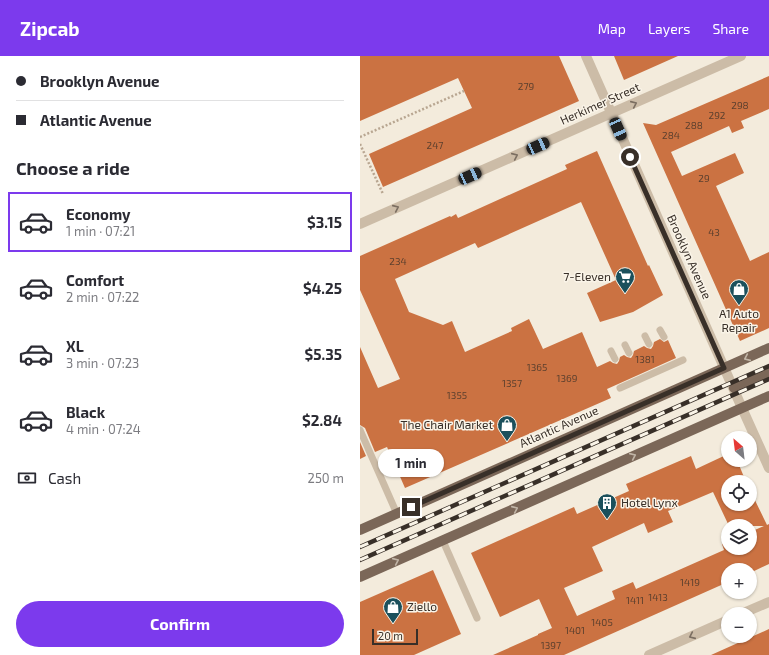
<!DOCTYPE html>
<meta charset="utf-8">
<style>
:root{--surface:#fff;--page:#f2f2f3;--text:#2b2b33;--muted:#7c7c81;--line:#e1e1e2;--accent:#7c3aed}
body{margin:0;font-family:"Exo 2",sans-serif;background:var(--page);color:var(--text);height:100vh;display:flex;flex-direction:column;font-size:15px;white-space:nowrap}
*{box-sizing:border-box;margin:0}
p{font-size:13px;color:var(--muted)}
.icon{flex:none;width:22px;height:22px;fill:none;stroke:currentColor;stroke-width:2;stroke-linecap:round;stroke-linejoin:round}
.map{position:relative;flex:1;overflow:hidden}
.side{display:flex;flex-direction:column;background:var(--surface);width:360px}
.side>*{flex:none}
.banner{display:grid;align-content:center;height:88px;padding:0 16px;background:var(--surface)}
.needle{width:26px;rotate:332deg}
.controls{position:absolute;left:361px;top:375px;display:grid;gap:8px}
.controls a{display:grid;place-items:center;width:36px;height:36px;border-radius:50%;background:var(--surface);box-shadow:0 1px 3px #0004;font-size:20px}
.scale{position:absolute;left:12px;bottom:10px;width:46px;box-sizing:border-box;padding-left:4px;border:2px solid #382f28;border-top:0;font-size:11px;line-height:14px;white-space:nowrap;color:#382f28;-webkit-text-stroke:3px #faf4e8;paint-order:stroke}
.end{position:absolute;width:18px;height:18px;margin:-9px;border:5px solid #382f28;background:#fff;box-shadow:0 0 0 2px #fff}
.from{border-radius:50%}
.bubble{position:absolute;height:28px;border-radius:14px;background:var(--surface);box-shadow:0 1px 3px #0004;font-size:13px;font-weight:700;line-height:28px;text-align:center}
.car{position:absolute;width:12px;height:24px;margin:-12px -6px;border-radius:5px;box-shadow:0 0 3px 1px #0007;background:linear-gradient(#222 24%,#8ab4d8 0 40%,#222 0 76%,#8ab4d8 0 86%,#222 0)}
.banner b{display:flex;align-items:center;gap:14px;height:38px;font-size:15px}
.banner b+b{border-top:1px solid var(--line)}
.banner i{width:10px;height:10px;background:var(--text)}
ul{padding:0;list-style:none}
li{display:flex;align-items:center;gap:12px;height:60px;margin:0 8px 6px;padding:0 8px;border:2px solid transparent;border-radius:0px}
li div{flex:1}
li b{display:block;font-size:15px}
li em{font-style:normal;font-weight:700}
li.active{border-color:var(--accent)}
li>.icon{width:36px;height:36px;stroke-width:1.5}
h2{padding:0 16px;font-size:18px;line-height:48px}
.pay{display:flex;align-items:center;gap:10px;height:44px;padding:0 16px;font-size:15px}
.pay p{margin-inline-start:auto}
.cta{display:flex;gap:8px;margin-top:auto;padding:8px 16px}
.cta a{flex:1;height:46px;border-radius:24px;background:var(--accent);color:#fff;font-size:16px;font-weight:700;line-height:46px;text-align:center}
header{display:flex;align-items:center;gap:24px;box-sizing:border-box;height:56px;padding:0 20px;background:var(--accent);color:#fff}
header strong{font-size:19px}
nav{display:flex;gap:22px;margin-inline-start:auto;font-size:14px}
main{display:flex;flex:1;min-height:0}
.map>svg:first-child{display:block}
.building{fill:#cb7242;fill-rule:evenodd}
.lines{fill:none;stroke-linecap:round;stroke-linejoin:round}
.path{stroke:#b8a691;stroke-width:2.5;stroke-dasharray:2 2;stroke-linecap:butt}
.service{stroke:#ccbca7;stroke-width:7}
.minor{stroke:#ccbca7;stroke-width:10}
.tertiary{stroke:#ccbca7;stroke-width:10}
.primary{stroke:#7b6758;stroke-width:10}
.rail-casing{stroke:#382f28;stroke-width:4.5}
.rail{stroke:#faf4e8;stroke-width:3;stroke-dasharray:9;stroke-linecap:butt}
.oneway{stroke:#7b6e61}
.oneway2{stroke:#c1b5a7}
.route{stroke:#382f28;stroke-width:5}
.labels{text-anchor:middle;stroke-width:3;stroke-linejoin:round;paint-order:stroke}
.number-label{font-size:10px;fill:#5d402e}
.street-label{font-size:12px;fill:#382f28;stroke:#faf4e8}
.poi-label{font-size:12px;fill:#382f28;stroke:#faf4e8;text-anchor:end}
</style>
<header>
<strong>Zipcab</strong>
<nav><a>Map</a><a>Layers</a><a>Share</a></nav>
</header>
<main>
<section class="side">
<div class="banner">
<b><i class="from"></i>Brooklyn Avenue</b>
<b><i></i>Atlantic Avenue</b>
</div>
<h2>Choose a ride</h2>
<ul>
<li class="active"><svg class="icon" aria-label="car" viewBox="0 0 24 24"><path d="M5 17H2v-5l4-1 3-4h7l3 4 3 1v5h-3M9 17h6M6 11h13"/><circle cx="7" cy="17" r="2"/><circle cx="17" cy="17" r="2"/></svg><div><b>Economy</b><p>1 min · 07:21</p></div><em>$3.15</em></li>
<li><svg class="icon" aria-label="car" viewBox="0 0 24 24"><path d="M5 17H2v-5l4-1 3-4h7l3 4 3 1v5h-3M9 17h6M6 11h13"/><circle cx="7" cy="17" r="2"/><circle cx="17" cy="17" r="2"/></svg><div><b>Comfort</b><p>2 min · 07:22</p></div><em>$4.25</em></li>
<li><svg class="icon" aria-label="car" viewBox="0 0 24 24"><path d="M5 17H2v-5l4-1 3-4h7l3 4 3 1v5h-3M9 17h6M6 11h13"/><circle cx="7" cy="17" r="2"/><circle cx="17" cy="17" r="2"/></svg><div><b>XL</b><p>3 min · 07:23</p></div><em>$5.35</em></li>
<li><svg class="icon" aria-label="car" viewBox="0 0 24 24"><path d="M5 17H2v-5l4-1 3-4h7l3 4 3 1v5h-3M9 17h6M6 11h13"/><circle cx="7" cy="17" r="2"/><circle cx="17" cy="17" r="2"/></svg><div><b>Black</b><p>4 min · 07:24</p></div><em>$2.84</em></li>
</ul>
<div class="pay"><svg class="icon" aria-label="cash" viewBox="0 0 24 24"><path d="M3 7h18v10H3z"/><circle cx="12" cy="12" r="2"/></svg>Cash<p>250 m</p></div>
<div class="cta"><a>Confirm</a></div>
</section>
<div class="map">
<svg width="409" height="599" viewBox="0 0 409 599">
<rect width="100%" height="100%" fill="#f3ebdc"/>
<path class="building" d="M0 0H199L219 45 23 131 9 98 112 52 98 22 0 65Z
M254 0H318L264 24Z
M409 20V53L381 65 384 72 372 77 369 70 311 96 322 120 375 97 384 117 356 130 390 205 409 196V272L380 285 283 67 296 69Z
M237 95 288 210 289 209 303 239 296 243 273 256 240 266 227 237 256 224 221 146 118 192 115 187 35 223 49 256 83 269 92 265 105 296 152 275 151 272 169 263 183 293 222 276 237 311 250 305 253 307 257 308 259 305 260 301 264 299 267 301 271 302 273 299 274 295 284 290 287 292 291 293 293 290 294 286 300 283 304 286 308 284 316 302 247 333 251 342 45 432 27 391 15 396 5 372 0 369V291L18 332 40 323 0 234V200L90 160 91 161 96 158 98 162 207 113 205 109Z
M0 386 6 400 0 403Z
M368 398V404H377L386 426H368V448H390V434L407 469 409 468V508L390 517V514H368V526L204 599H133L178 579V578L192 572 179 543 140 561 111 497 214 451 217 458 269 435 266 428 331 400 336 413ZM353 436 369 470H404L390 476V492H368V485L362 488 364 494 276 533 273 526 252 535 255 543 217 560 204 532 243 515 232 491 284 467 288 477 313 466 308 455Z
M73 514 101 578 54 599H0V546Z
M409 573V599H351Z"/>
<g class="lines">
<path class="path" d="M0 81 104 35
M0 88 23 138"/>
<path class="service" d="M300 274 304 281
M285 280 289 288
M265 289 269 297
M251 295 255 303
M260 332 323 304
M0 374 37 458
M83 485 117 562"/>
<path class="minor" d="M0 168 381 0
M382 352 409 412
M381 558 409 546
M289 599 368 564"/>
<path class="tertiary" d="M226 0 382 352"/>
<path class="primary" d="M374 332 409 316
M0 474 409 292
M0 521 409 340"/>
<g class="rail-casing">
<path id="rail" d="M0 491 409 310
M0 504 409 323"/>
</g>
<use href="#rail" class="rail"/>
</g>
<defs><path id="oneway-chevron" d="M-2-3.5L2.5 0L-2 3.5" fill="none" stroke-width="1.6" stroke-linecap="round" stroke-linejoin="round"/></defs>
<g class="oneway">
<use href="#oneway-chevron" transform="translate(274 48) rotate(-24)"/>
<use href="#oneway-chevron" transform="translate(155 100) rotate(-24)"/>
<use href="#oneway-chevron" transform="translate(36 152) rotate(-24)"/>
<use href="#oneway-chevron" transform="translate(332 580) rotate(156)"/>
</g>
<g class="oneway2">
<use href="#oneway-chevron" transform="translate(387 302) rotate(156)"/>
<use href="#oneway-chevron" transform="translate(273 400) rotate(-24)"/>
<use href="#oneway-chevron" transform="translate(155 453) rotate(-24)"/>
<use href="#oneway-chevron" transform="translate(36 505) rotate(-24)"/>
</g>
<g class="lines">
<path class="route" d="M51 451 364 312 270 101"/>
</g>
<defs>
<g id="supermarket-pin" transform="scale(1)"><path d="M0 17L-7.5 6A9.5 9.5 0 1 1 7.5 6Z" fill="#1b505c" stroke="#faf4e8"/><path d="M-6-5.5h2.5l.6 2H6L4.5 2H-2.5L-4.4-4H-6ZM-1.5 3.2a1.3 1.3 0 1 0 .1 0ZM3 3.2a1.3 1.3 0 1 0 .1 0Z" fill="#fff"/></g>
<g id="shop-pin" transform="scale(1)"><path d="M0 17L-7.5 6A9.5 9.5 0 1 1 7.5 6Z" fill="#1b505c" stroke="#faf4e8"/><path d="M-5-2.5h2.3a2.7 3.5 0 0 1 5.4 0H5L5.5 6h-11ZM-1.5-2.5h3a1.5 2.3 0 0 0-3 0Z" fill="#fff"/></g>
<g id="building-pin" transform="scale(1)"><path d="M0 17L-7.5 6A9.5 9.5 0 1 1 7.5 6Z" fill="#1b505c" stroke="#faf4e8"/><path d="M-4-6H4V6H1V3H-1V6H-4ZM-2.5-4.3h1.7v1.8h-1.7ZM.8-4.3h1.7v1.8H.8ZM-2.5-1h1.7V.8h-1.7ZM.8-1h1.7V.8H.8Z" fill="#fff"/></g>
</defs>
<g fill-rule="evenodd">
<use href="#supermarket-pin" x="265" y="221"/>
<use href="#shop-pin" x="379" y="233"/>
<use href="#shop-pin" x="147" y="369"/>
<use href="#building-pin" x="247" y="447"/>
<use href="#shop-pin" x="33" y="551"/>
</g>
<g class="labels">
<g class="number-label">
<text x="166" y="34">279</text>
<text x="380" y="53">298</text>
<text x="357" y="63">292</text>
<text x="334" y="73">288</text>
<text x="311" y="83">284</text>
<text x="75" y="93">247</text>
<text x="344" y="126">29</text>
<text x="354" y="180">43</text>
<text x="38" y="209">234</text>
<text x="285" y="307">1381</text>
<text x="177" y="315">1365</text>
<text x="207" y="326">1369</text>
<text x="152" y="331">1357</text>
<text x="97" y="343">1355</text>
<text x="330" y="530">1419</text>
<text x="298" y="545">1413</text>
<text x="275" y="548">1411</text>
<text x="242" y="570">1405</text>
<text x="215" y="578">1401</text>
<text x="191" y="593">1397</text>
</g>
<g class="street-label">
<text transform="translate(240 48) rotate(-24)" y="4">Herkimer Street</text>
<text transform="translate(329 201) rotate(66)" y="4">Brooklyn Avenue</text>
<text transform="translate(199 371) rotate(-24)" y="4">Atlantic Avenue</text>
</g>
<g class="poi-label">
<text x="251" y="225">7-Eleven</text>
<text x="379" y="262" text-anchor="middle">A1 Auto<tspan x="379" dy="14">Repair</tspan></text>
<text x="133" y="373">The Chair Market</text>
<text x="261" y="451" text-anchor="start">Hotel Lynx</text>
<text x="47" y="555" text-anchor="start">Ziello</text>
</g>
</g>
</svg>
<div class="controls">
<a><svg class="needle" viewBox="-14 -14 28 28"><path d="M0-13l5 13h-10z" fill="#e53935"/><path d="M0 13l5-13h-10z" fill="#7c7c81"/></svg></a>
<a><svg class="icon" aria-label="locate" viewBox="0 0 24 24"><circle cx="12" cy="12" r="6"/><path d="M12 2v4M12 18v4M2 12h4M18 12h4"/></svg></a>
<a><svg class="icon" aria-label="layers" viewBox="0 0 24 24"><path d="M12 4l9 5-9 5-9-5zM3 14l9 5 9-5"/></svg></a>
<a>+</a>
<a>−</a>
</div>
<div class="scale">20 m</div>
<i class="end from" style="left:270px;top:101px"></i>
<i class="end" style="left:51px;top:451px"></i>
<div class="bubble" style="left:18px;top:393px;width:66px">1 min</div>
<i class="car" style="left:258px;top:73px;rotate:156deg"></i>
<i class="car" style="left:178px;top:90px;rotate:66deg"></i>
<i class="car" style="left:110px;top:120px;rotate:66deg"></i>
</div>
</main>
